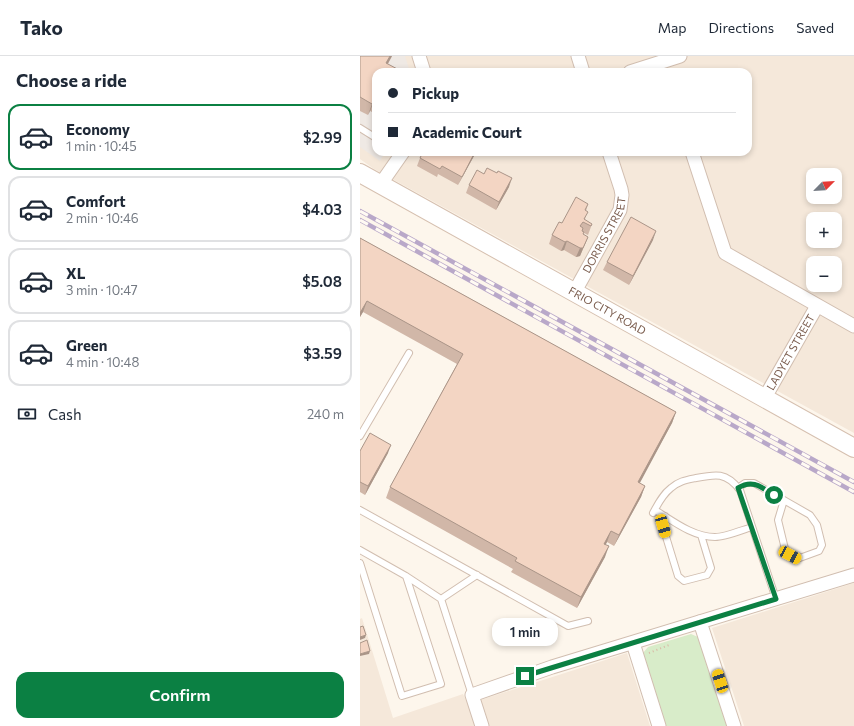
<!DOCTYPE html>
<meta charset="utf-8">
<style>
:root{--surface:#fff;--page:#f6f6f7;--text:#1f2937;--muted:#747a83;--line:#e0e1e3;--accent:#0b8043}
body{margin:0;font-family:Commissioner,sans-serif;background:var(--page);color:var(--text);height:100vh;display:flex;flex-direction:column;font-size:15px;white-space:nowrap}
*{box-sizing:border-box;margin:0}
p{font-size:13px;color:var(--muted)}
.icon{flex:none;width:22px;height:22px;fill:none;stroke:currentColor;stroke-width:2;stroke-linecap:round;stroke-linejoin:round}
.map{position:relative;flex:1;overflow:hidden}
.details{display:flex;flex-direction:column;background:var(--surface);width:360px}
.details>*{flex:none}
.top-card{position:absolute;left:12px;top:12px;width:380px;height:88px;border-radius:12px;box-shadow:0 2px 6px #0003;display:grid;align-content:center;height:88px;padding:0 16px;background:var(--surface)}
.needle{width:26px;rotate:66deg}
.controls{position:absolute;left:446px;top:112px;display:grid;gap:8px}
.controls a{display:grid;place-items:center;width:36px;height:36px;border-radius:8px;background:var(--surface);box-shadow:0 2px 6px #0003;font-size:20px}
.end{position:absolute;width:18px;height:18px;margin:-9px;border:5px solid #0b8043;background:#fff;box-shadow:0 0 0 2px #fff}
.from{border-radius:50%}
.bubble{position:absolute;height:28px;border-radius:12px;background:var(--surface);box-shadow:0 2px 6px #0003;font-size:13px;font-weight:600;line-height:28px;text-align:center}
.car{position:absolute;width:12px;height:24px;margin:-12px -6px;border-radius:5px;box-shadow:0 0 3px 1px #0007;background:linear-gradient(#f5c518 24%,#345 0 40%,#f5c518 0 76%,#345 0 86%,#f5c518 0)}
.top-card b{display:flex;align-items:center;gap:14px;height:38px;font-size:15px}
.top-card b+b{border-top:1px solid var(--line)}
.top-card i{width:10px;height:10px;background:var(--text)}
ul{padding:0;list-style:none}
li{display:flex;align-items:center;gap:12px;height:66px;margin:0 8px 6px;padding:0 8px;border:2px solid var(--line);border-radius:12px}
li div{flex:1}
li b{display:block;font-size:15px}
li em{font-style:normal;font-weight:600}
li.active{border-color:var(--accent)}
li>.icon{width:36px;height:36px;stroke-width:1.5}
h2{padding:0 16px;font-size:18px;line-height:48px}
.pay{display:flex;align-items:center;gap:10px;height:44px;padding:0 16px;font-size:15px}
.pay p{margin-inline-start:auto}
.button{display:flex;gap:8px;margin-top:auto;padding:8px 16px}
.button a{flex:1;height:46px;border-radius:12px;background:var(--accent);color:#fff;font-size:16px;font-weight:600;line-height:46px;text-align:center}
header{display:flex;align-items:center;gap:24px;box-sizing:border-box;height:56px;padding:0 20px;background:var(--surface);border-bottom:1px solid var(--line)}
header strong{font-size:19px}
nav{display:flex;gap:22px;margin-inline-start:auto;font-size:14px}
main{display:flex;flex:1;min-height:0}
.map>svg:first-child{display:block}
.residential{fill:#f5e8da;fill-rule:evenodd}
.industrial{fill:#efe9e4}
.green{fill:#d8ecc9}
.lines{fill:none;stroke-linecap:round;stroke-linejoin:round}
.lane-casing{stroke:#d1beb0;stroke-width:8}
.street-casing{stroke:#d1beb0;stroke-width:15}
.secondary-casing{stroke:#d6c0b0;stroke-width:20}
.path{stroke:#d9b8a5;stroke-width:2;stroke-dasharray:1 3;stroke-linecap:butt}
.lane{stroke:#fff;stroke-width:6}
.street{stroke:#fff;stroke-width:13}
.secondary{stroke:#fff;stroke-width:18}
.rail-casing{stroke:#b9a8c9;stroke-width:4.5}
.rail{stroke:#fffaf3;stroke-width:3;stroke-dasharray:9;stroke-linecap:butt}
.wall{fill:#d1b7a8}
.shaded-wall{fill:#aa9588}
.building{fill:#f3d5c3;stroke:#aa9588}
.route{stroke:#0b8043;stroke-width:5}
.labels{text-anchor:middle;stroke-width:3;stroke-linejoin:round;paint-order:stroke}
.street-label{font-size:11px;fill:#7a5c4d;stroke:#fffaf3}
</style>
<header>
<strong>Tako</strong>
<nav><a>Map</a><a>Directions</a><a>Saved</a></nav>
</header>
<main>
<section class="details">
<h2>Choose a ride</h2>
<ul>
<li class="active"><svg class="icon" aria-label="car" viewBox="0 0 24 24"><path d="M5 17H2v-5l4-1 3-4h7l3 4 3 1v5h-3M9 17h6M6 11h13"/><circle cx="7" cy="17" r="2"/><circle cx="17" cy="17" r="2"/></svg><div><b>Economy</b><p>1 min · 10:45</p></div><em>$2.99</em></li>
<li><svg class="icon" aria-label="car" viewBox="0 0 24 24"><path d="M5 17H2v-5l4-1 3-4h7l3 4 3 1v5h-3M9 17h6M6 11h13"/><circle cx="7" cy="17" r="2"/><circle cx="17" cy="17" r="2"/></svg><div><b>Comfort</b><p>2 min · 10:46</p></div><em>$4.03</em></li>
<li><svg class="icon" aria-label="car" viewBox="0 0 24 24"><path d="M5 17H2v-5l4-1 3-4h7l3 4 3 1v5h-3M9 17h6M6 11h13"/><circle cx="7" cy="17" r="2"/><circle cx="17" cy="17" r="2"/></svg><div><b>XL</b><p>3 min · 10:47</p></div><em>$5.08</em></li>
<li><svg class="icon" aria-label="car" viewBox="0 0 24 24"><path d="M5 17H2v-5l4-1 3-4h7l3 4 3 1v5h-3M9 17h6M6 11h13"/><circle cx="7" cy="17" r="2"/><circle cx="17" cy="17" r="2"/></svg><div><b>Green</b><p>4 min · 10:48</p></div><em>$3.59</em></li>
</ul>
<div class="pay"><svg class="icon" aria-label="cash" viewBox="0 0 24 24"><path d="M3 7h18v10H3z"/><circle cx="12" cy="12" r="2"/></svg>Cash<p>240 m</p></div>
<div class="button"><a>Confirm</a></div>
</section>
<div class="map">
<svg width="494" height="670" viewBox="0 0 494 670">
<rect width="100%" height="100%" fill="#fdf6ec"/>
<path class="residential" d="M0 0H494V377L14 113 0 103ZM16 16H388V96H16ZM453 119H475V141H453ZM453 163H475V185H453ZM453 207H475V229H453Z
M494 527V670H384L352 572Z
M2 562 33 662 103 638 108 648 267 597 290 670H0V563Z"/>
<path class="industrial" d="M0 0H45L50 16H16V96H25L20 105 0 91Z"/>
<path class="green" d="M331 578 338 581 340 583 368 670H306L284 603 283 597 288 591Z"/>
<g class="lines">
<g class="lane-casing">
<path id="lane" d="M0 72 16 82
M0 380 49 297
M378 432 385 427H394L450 459 457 469 462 489 459 495 437 503 430 499 425 493 418 464 424 444
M0 454 208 570 228 565
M295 454C313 465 333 481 355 481 365 481 382 474 392 471
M293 457C298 448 302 439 311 432 319 425 326 424 336 422 356 418 366 416 380 434L416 543
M305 460 303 471 318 520 324 525 347 519 351 512 341 479
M0 494 46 520 81 543 117 519
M0 507 42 640 81 628 46 520
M81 543 112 639"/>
</g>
<g class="street-casing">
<g id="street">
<path d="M59 0 64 16"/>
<path d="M218 0 223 16"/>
<path d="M270 16 320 0"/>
<path d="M332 96 365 197 494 270"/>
<path d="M20 129 43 96"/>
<path id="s1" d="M214 237 260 154 262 139 261 133 249 96"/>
<path id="s2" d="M404 343 457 250"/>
<path d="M340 566 374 670"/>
<path d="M273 587 299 670"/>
<path d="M122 670 112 639 192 611 494 519"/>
</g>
</g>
<g class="secondary-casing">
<g id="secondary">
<path id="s3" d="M0 117 494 392"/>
</g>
</g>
<path class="path" d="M289 597 309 589"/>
<use href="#lane" class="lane"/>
<use href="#street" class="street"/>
<use href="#secondary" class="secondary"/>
<g class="rail-casing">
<path id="rail" d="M0 155 494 426
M0 164 494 436"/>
</g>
<use href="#rail" class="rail"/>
</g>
<path class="wall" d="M0 0H32L28 8 16 16V58L10 55 8 59 0 55Z
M63 96H116L98 129 78 118 77 121 57 110 60 102Z
M109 129 149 131 136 154 106 137Z
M228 148 226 155 225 164 232 168 228 179 224 177 223 178 228 181 220 200 216 201 204 194 201 195 189 188 192 179 202 167Z
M0 182 316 356 312 367 279 427 285 430 281 441 254 490 247 486 246 488 245 501 217 552 151 516 153 513 26 442 30 431 97 308 3 256 0 261Z
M293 184 269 229 243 214 247 206Z
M0 395 28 397 5 439 0 436Z"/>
<path class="shaded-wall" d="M30 0H32L23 16 26 7Z
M15 43 10 55 8 59 12 48Z
M115 96H116L114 100 98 129 102 121Z
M152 122 149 131 136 154 139 146Z
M296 175 293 184 269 229 273 220Z
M228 181 220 200 216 201 220 192Z
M207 185 204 194 201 195 205 186Z
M7 245 3 256 0 261V257Z
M316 356 312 367 274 438 278 426Z
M31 389 28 397 5 439 8 430Z
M285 430 281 441 254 490 259 479Z
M251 475 247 486 240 499 244 488Z
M249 490 245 501 217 552 221 541Z
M6 579 5 582 0 584V581Z
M10 595 9 598 0 600V598Z"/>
<path class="building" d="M0 0H30L26 7 43 16H16V44L15 43 12 48 0 41Z
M63 96H115L102 121 82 110 80 113 60 102Z
M127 112 137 117 138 115 152 122 139 146 109 129 117 114 124 118Z
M216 141 228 148 225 154 228 156 224 163 232 168 231 170 223 166 220 170 223 172 222 175 224 176 223 178 228 181 223 192H220L207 185 205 186 192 179 199 166 202 167Z
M271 161 296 175 273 220 247 206Z
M0 182 316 356 278 426 285 430 259 479 251 475 244 488 249 490 221 541 155 505 157 502 30 431 103 298 7 245 0 257Z
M10 377 31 389 8 430 0 426V395Z
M3 570 6 579 0 581V571Z
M7 584 10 595 0 598V587Z"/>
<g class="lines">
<path class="route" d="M165 620 416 543 378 432C393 423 401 431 414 439"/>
</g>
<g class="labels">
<g class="street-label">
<text dy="4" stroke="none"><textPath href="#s1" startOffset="66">DORRIS STREET</textPath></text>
<text dy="4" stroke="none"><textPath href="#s3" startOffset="283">FRIO CITY ROAD</textPath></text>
<text dy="4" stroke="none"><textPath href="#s2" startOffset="54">LADYET STREET</textPath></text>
</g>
</g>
</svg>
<div class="controls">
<a><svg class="needle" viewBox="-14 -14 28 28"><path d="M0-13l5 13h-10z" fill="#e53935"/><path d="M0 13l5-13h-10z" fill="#747a83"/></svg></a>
<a>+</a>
<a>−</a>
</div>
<i class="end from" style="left:414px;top:439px"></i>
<i class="end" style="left:165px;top:620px"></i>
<div class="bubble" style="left:132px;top:562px;width:66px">1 min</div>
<i class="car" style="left:303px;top:470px;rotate:164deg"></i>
<i class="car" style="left:430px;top:499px;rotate:118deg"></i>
<i class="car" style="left:360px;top:625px;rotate:342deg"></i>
<div class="top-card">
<b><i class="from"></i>Pickup</b>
<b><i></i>Academic Court</b>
</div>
</div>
</main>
